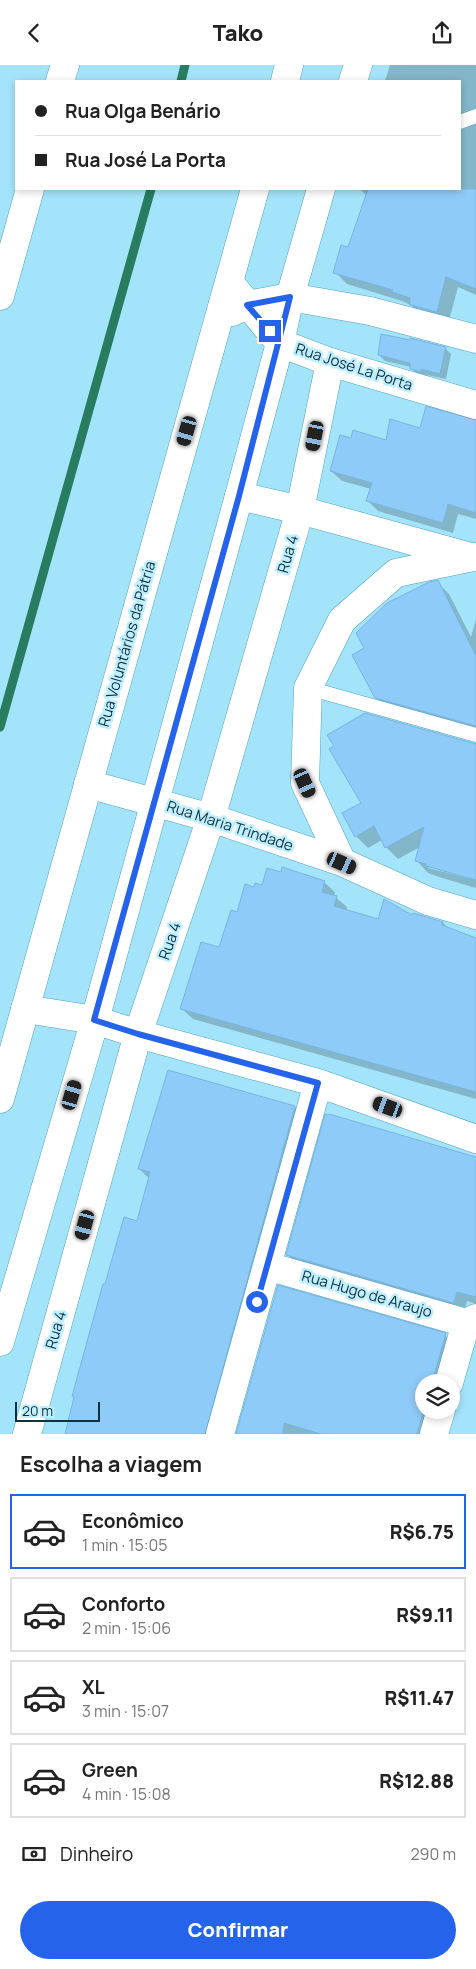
<!DOCTYPE html>
<html lang="pt">
<meta charset="utf-8">
<style>
:root{--surface:#fff;--page:#f2f2f2;--text:#222;--muted:#767676;--line:#e0e0e0;--accent:#2563eb}
body{margin:0;font-family:Manrope,sans-serif;background:var(--page);color:var(--text);height:100vh;display:flex;flex-direction:column;font-size:19px;white-space:nowrap}
*{box-sizing:border-box;margin:0}
p{font-size:16px;color:var(--muted)}
.icon{flex:none;width:28px;height:28px;fill:none;stroke:currentColor;stroke-width:2;stroke-linecap:round;stroke-linejoin:round}
.map{position:relative;height:1369px;overflow:hidden}
.details{display:flex;flex-direction:column;background:var(--surface);flex:1}
.details>*{flex:none}
.banner{position:absolute;left:15px;top:15px;width:446px;height:110px;border-radius:0px;box-shadow:0 2px 8px #0003;display:grid;align-content:center;height:110px;padding:0 20px;background:var(--surface)}
.controls{position:absolute;left:415px;top:1309px;display:grid;gap:10px}
.controls a{display:grid;place-items:center;width:45px;height:45px;border-radius:50%;background:var(--surface);box-shadow:0 2px 8px #0003;font-size:25px}
.scale{position:absolute;left:15px;bottom:12px;width:85px;box-sizing:border-box;padding-left:5px;border:2px solid #0f323d;border-top:0;font-size:14px;line-height:18px;white-space:nowrap;color:#0f323d;-webkit-text-stroke:4px #bfeeff;paint-order:stroke}
.end{position:absolute;width:22px;height:22px;margin:-11px;border:6px solid #2563eb;background:#fff;box-shadow:0 0 0 2px #fff}
.from{border-radius:50%}
.car{position:absolute;width:15px;height:30px;margin:-15px -8px;border-radius:6px;box-shadow:0 0 4px 1px #0007;background:linear-gradient(#222 24%,#8ab4d8 0 40%,#222 0 76%,#8ab4d8 0 86%,#222 0)}
.banner b{display:flex;align-items:center;gap:18px;height:48px;font-size:19px}
.banner b+b{border-top:1px solid var(--line)}
.banner i{width:12px;height:12px;background:var(--text)}
ul{padding:0;list-style:none}
li{display:flex;align-items:center;gap:15px;height:75px;margin:0 10px 8px;padding:0 10px;border:2px solid var(--line);border-radius:0px}
li div{flex:1}
li b{display:block;font-size:19px}
li em{font-style:normal;font-weight:800}
li.selected{border-color:var(--accent)}
li>.icon{width:45px;height:45px;stroke-width:1.5}
h2{padding:0 20px;font-size:22px;line-height:60px}
.pay{display:flex;align-items:center;gap:12px;height:55px;padding:0 20px;font-size:19px}
.pay p{margin-inline-start:auto}
.button{display:flex;gap:10px;margin-top:auto;padding:10px 20px}
.button a{flex:1;height:58px;border-radius:30px;background:var(--accent);color:#fff;font-size:20px;font-weight:800;line-height:58px;text-align:center}
header{display:flex;justify-content:space-between;align-items:center;height:65px;padding:0 20px;background:var(--surface);font-size:22px;font-weight:800}
.map>svg:first-child{display:block}
.shadow{fill:#0003}
.lines{fill:none;stroke-linecap:round;stroke-linejoin:round}
.stream{stroke:#287c60;stroke-width:9}
.building{fill:#8fcbf8;stroke:#78b4e0}
.lane-casing{stroke:#50a3bd;stroke-width:15}
.street-casing{stroke:#50a3bd;stroke-width:29}
.secondary-casing{stroke:#50a3bd;stroke-width:29}
.highway-casing{stroke:#50a3bd;stroke-width:29}
.lane{stroke:#fff;stroke-width:14}
.street{stroke:#fff;stroke-width:28}
.secondary{stroke:#fff;stroke-width:28}
.highway{stroke:#fff;stroke-width:28}
.route{stroke:#2563eb;stroke-width:6}
.labels{text-anchor:middle;stroke-width:5;stroke-linejoin:round;paint-order:stroke}
.street-label{font-size:15px;fill:#0f323d;stroke:#bfeeff}
</style>
<header><svg class="icon" aria-label="back" viewBox="0 0 24 24"><path d="M15 5l-7 7 7 7"/></svg>Tako<svg class="icon" aria-label="share" viewBox="0 0 24 24"><path d="M12 15V3M7 8l5-5 5 5M5 13v7h14v-7"/></svg></header>
<div class="map">
<svg width="476" height="1369" viewBox="0 0 476 1369">
<rect width="100%" height="100%" fill="#a4e4fa"/>
<path class="shadow" d="M390 0H476V230L458 222 448 259 423 252 412 241 402 236 347 219 335 207 349 184 367 131 360 124H460V16H385Z
M445 283 451 289 446 314 427 310V313L417 310 411 302 385 296 379 290Z
M476 362V454L458 449 453 468 378 446 368 436 371 424 342 416 331 406 352 374 386 376 421 365Z
M437 517 449 529 471 572 476 554V669L388 644 376 632 366 583Z
M476 680V813L428 800V803L476 815V823L439 812 428 808 417 796 420 782 398 794 386 782 382 775 368 783 356 771Z
M324 817 335 827 334 831 347 842 346 846 379 856 413 852 414 849 443 858 449 864 476 874V1034L193 954 182 944 220 883 237 849 255 823Z
M169 1006 295 1042 305 1053 218 1369H66L106 1221 138 1158 150 1114 139 1104Z
M476 1092V1239L467 1236 464 1248 298 1200 288 1190Z
M445 1270 457 1282 447 1318H424V1345H439L432 1369H275L256 1358Z"/>
<g class="lines">
<path class="stream" d="M181 16 185 0
M0 662 151 124"/>
</g>
<path class="building" d="M368 124H476V224L446 212 437 247 410 240V233L392 227 393 225 333 208 341 180 348 182Z
M381 269 410 275V273L446 282 440 309 421 304V307L410 304V298L378 290Z
M426 341 476 355V448L448 439 443 458 366 436 372 418 330 406 340 370 351 373 353 365 386 375 390 354 420 363Z
M438 515 476 591V661L375 633 352 590 364 583 356 568 387 538 429 517Z
M365 648 476 679V815L426 801V799L415 796 424 762 385 783 374 761 355 772 342 748 361 738 329 684 334 681 327 670Z
M282 802 325 816 322 827 337 831 334 841 378 854 384 834 412 850 413 848 443 857 442 860 476 873V1027L180 944 201 877 219 882 231 845 237 847 245 819 254 822 255 818 262 820 267 803 281 807Z
M168 1005 295 1041 205 1369H65L74 1332 72 1331 103 1219H105L124 1152 137 1156 150 1107 138 1104Z
M325 1049 328 1050 329 1049 476 1092V1232L457 1227 454 1238 286 1190Z
M278 1220 446 1268 432 1318H424V1345L417 1369H321L284 1358 283 1369H236Z"/>
<g class="lines">
<g class="lane-casing">
<path id="lane" d="M460 57 476 51
M308 623 476 670"/>
</g>
<g class="street-casing">
<path id="street" d="M330 297 300 445 467 491
M88 719 211 753 342 797 428 836 476 850
M342 797 305 718 308 623 342 555 396 508 473 492
M25 944 95 955 138 969 318 1018 476 1074
M267 1201 466 1258
M449 1318 466 1258 476 1253
M27 1369 138 969 211 753 300 445 239 431
M220 1369 318 1018
M434 1369 441 1345"/>
</g>
<g class="secondary-casing">
<path id="secondary" d="M285 16 289 0
M353 16 358 0
M229 217 280 278 330 297 476 340
M232 247 247 240 290 232 370 246 476 274
M0 1034 255 124
M0 1277 95 955 239 431 280 278 290 232 321 124"/>
</g>
<g class="highway-casing">
<path id="highway" d="M60 16 65 0
M0 231 30 124"/>
</g>
<use href="#lane" class="lane"/>
<use href="#street" class="street"/>
<use href="#secondary" class="secondary"/>
<use href="#highway" class="highway"/>
</g>
<g class="lines">
<path class="route" d="M257 1237 318 1018 138 969 94 955 239 431 290 232 247 240 270 266"/>
</g>
<g class="labels">
<g class="street-label">
<text transform="translate(354 302) rotate(18)" y="5">Rua José La Porta</text>
<text transform="translate(288 489) rotate(-74)" y="5">Rua 4</text>
<text transform="translate(127 579) rotate(-74)" y="5">Rua Voluntários da Pátria</text>
<text transform="translate(230 761) rotate(18)" y="5">Rua Maria Trindade</text>
<text transform="translate(170 876) rotate(-71)" y="5">Rua 4</text>
<text transform="translate(367 1229) rotate(16)" y="5">Rua Hugo de Araujo</text>
<text transform="translate(56 1265) rotate(-74)" y="5">Rua 4</text>
</g>
</g>
</svg>
<div class="controls">
<a><svg class="icon" aria-label="layers" viewBox="0 0 24 24"><path d="M12 4l9 5-9 5-9-5zM3 14l9 5 9-5"/></svg></a>
</div>
<div class="scale">20 m</div>
<i class="end from" style="left:257px;top:1237px"></i>
<i class="end" style="left:270px;top:266px"></i>
<i class="car" style="left:187px;top:366px;rotate:196deg"></i>
<i class="car" style="left:315px;top:371px;rotate:191deg"></i>
<i class="car" style="left:305px;top:718px;rotate:156deg"></i>
<i class="car" style="left:342px;top:798px;rotate:114deg"></i>
<i class="car" style="left:72px;top:1030px;rotate:16deg"></i>
<i class="car" style="left:388px;top:1042px;rotate:290deg"></i>
<i class="car" style="left:85px;top:1160px;rotate:195deg"></i>
<div class="banner">
<b><i class="from"></i>Rua Olga Benário</b>
<b><i></i>Rua José La Porta</b>
</div>
</div>
<section class="details">
<h2>Escolha a viagem</h2>
<ul>
<li class="selected"><svg class="icon" aria-label="car" viewBox="0 0 24 24"><path d="M5 17H2v-5l4-1 3-4h7l3 4 3 1v5h-3M9 17h6M6 11h13"/><circle cx="7" cy="17" r="2"/><circle cx="17" cy="17" r="2"/></svg><div><b>Econômico</b><p>1 min · 15:05</p></div><em>R$6.75</em></li>
<li><svg class="icon" aria-label="car" viewBox="0 0 24 24"><path d="M5 17H2v-5l4-1 3-4h7l3 4 3 1v5h-3M9 17h6M6 11h13"/><circle cx="7" cy="17" r="2"/><circle cx="17" cy="17" r="2"/></svg><div><b>Conforto</b><p>2 min · 15:06</p></div><em>R$9.11</em></li>
<li><svg class="icon" aria-label="car" viewBox="0 0 24 24"><path d="M5 17H2v-5l4-1 3-4h7l3 4 3 1v5h-3M9 17h6M6 11h13"/><circle cx="7" cy="17" r="2"/><circle cx="17" cy="17" r="2"/></svg><div><b>XL</b><p>3 min · 15:07</p></div><em>R$11.47</em></li>
<li><svg class="icon" aria-label="car" viewBox="0 0 24 24"><path d="M5 17H2v-5l4-1 3-4h7l3 4 3 1v5h-3M9 17h6M6 11h13"/><circle cx="7" cy="17" r="2"/><circle cx="17" cy="17" r="2"/></svg><div><b>Green</b><p>4 min · 15:08</p></div><em>R$12.88</em></li>
</ul>
<div class="pay"><svg class="icon" aria-label="cash" viewBox="0 0 24 24"><path d="M3 7h18v10H3z"/><circle cx="12" cy="12" r="2"/></svg>Dinheiro<p>290 m</p></div>
<div class="button"><a>Confirmar</a></div>
</section>
